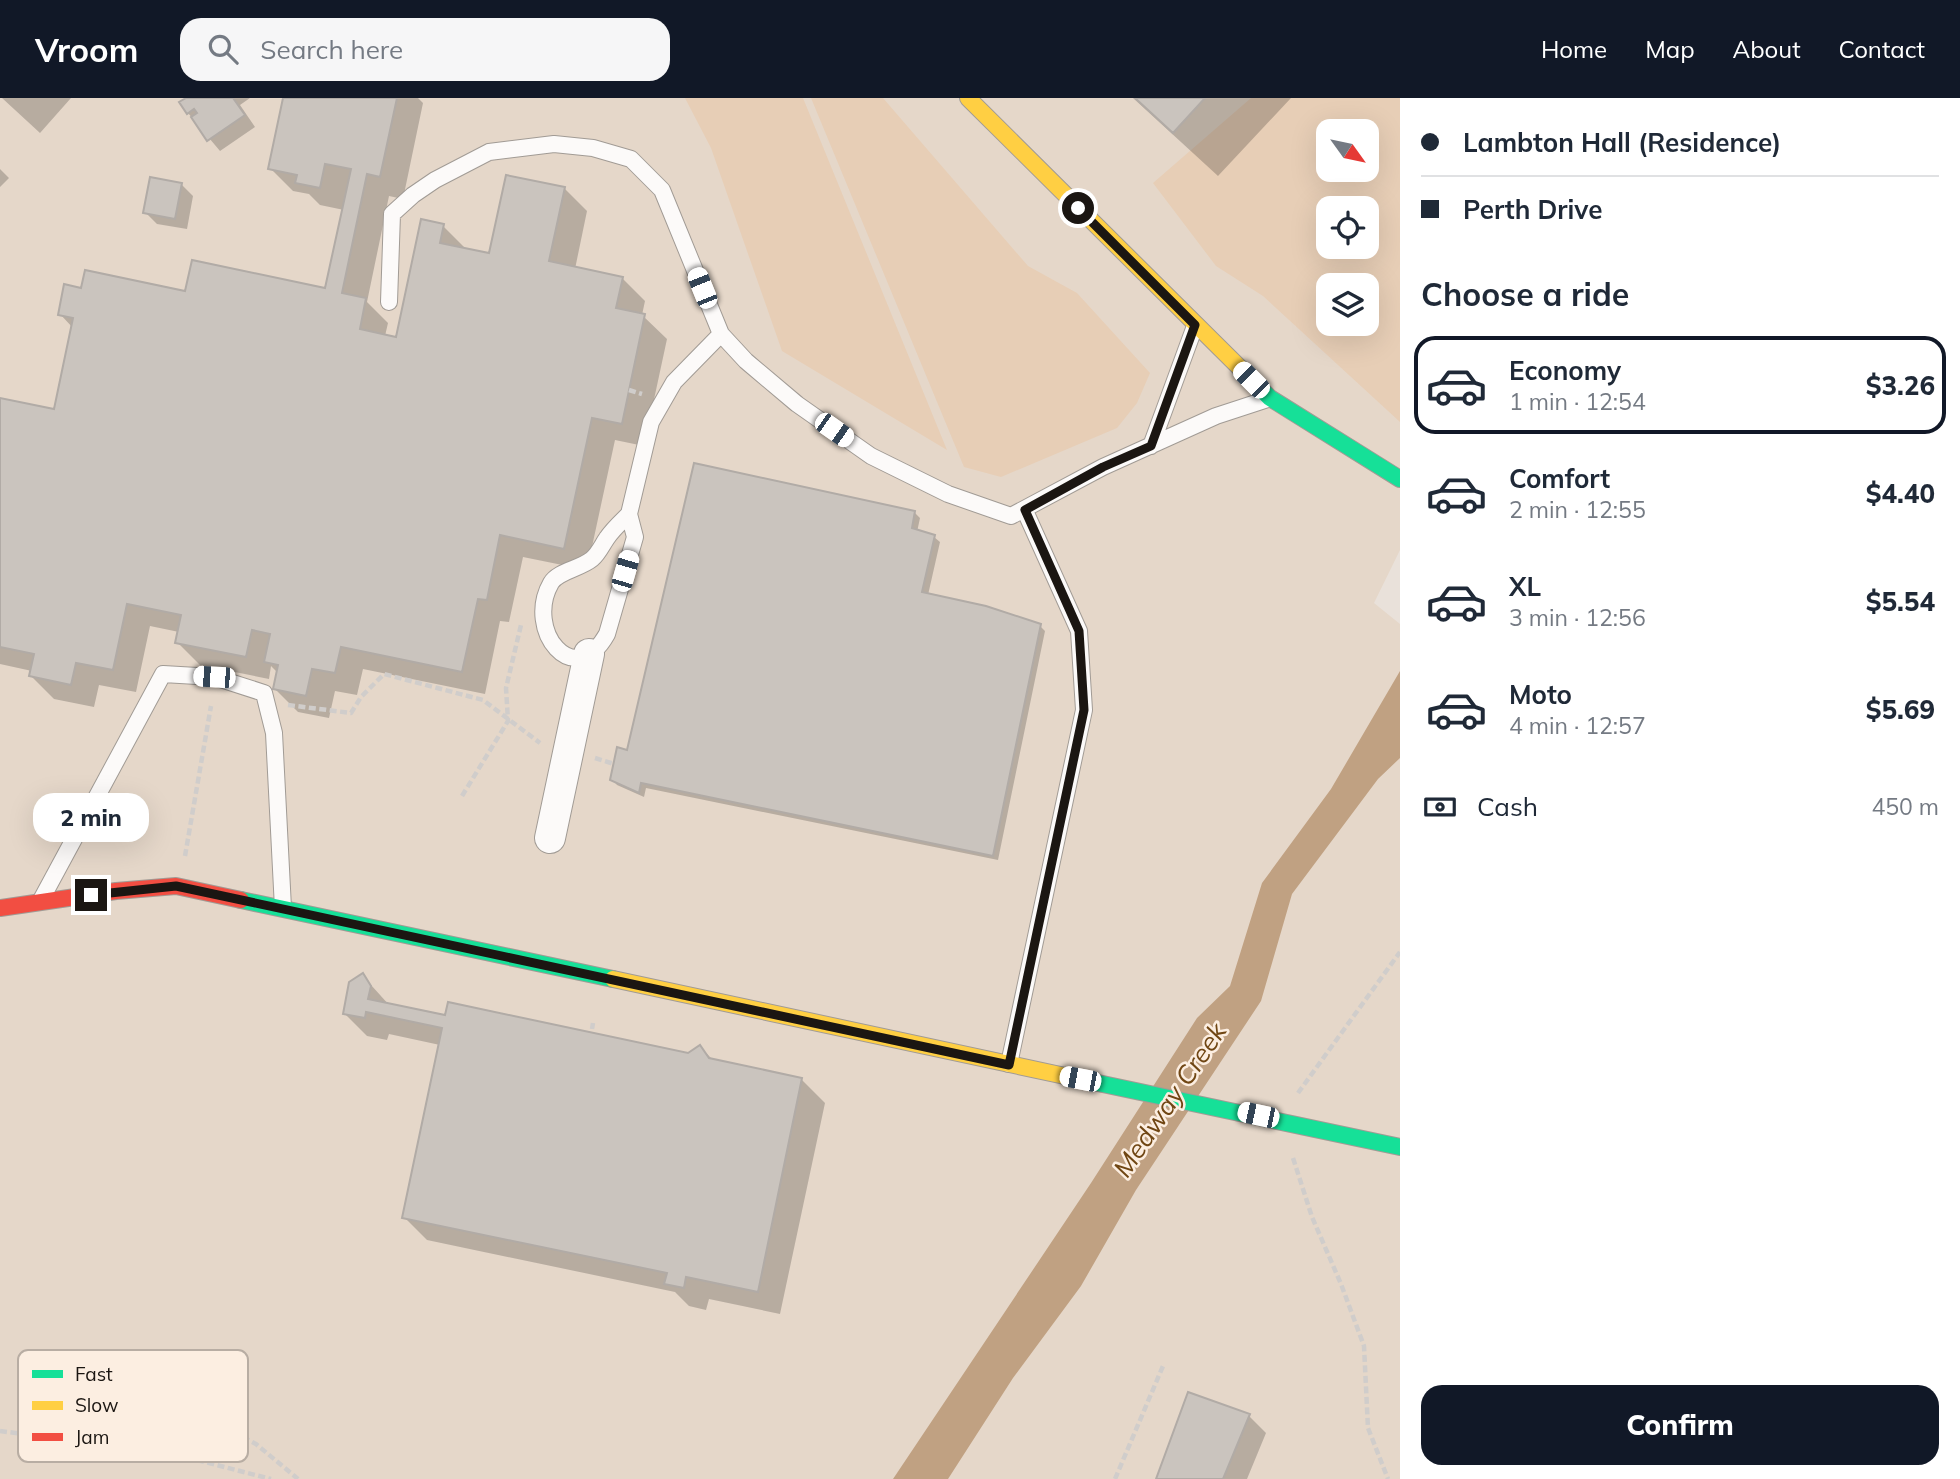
<!DOCTYPE html>
<meta charset="utf-8">
<style>
:root{--surface:#fff;--page:#f6f6f7;--text:#1f2937;--muted:#747a83;--line:#e0e1e3;--accent:#111827}
body{margin:0;font-family:Mulish,sans-serif;background:var(--page);color:var(--text);height:100vh;display:flex;flex-direction:column;font-size:26px;white-space:nowrap}
*{box-sizing:border-box;margin:0}
p{font-size:23px;color:var(--muted)}
.icon{flex:none;width:38px;height:38px;fill:none;stroke:currentColor;stroke-width:2;stroke-linecap:round;stroke-linejoin:round}
.map{position:relative;flex:1;overflow:hidden}
.drawer{display:flex;flex-direction:column;background:var(--surface);width:560px}
.drawer>*{flex:none}
.hud{display:grid;align-content:center;height:154px;padding:0 21px;background:var(--surface)}
.needle{width:46px;rotate:123deg}
.tools{position:absolute;left:1316px;top:21px;display:grid;gap:14px}
.tools a{display:grid;place-items:center;width:63px;height:63px;border-radius:14px;background:var(--surface);box-shadow:0 7px 28px #0002;font-size:35px}
.end{position:absolute;width:32px;height:32px;margin:-16px;border:9px solid #1b1612;background:#fff;box-shadow:0 0 0 4px #fff}
.from{border-radius:50%}
.bubble{position:absolute;height:49px;border-radius:21px;background:var(--surface);box-shadow:0 7px 28px #0002;font-size:23px;font-weight:800;line-height:49px;text-align:center}
.car{position:absolute;width:21px;height:42px;margin:-21px -10px;border-radius:9px;box-shadow:0 0 5px 2px #0007;background:linear-gradient(#fff 24%,#345 0 40%,#fff 0 76%,#345 0 86%,#fff 0)}
.hud b{display:flex;align-items:center;gap:24px;height:66px;font-size:26px}
.hud b+b{border-top:2px solid var(--line)}
.hud i{width:18px;height:18px;background:var(--text)}
ul{padding:0;list-style:none}
li{display:flex;align-items:center;gap:21px;height:98px;margin:0 14px 10px;padding:0 7px;border:4px solid transparent;border-radius:21px}
li div{flex:1}
li b{display:block;font-size:26px}
li em{font-style:normal;font-weight:800}
li.selected{border-color:var(--accent)}
li>.icon{width:63px;height:63px;stroke-width:1.5}
h2{padding:0 21px;font-size:32px;line-height:84px}
.pay{display:flex;align-items:center;gap:18px;height:77px;padding:0 21px;font-size:26px}
.pay p{margin-inline-start:auto}
.cta{display:flex;gap:14px;margin-top:auto;padding:14px 21px}
.cta a{flex:1;height:80px;border-radius:21px;background:var(--accent);color:#fff;font-size:28px;font-weight:800;line-height:80px;text-align:center}
header{display:flex;align-items:center;gap:42px;box-sizing:border-box;height:98px;padding:0 35px;background:var(--accent);color:#fff}
header strong{font-size:33px}
nav{display:flex;gap:38px;margin-inline-start:auto;font-size:24px}
.search{width:490px;height:63px;background:var(--page);display:flex;align-items:center;gap:18px;box-sizing:border-box;padding:0 24px;border-radius:21px;color:var(--muted);font-size:26px}
main{display:flex;flex:1;min-height:0}
.map>svg:first-child{display:block}
.built{fill:#e5d7c9;fill-rule:evenodd}
.green{fill:#e7ceb6;fill-rule:evenodd}
.water{fill:#c0a182}
.shadow{fill:#0003}
.building{fill:#cac4be;stroke:#b1aba6;stroke-width:2}
.lines{fill:none;stroke-linecap:round;stroke-linejoin:round}
.lane-casing{stroke:#a19b95;stroke-width:18}
.street-casing{stroke:#a19b95;stroke-width:32}
.fast-casing{stroke:#a19b95;stroke-width:18}
.slow-casing{stroke:#a19b95;stroke-width:18}
.jam-casing{stroke:#a19b95;stroke-width:18}
.path{stroke:#d0cdcb;stroke-width:4.5;stroke-dasharray:7 3.5;stroke-linecap:butt}
.lane{stroke:#fcfaf9;stroke-width:16}
.street{stroke:#fcfaf9;stroke-width:30}
.fast{stroke:#16e098;stroke-width:16}
.slow{stroke:#ffcf43;stroke-width:16}
.jam{stroke:#f24e42;stroke-width:16}
.route{stroke:#1b1612;stroke-width:9}
.labels{text-anchor:middle;stroke-width:5;stroke-linejoin:round;paint-order:stroke}
.water-label{font-size:26px;font-style:italic;fill:#704613;stroke:#fceee1}
.key{fill:#fceee1;stroke:#b8ada3;stroke-width:2}
.key-label{font-size:19px;fill:#1b1612}
</style>
<header>
<strong>Vroom</strong>
<div class="search"><svg class="icon" aria-label="search" viewBox="0 0 24 24"><circle cx="10" cy="10" r="6"/><path d="M15 15l6 6"/></svg>Search here</div>
<nav><a>Home</a><a>Map</a><a>About</a><a>Contact</a></nav>
</header>
<main>
<div class="map">
<svg width="1400" height="1381" viewBox="0 0 1400 1381">
<rect width="100%" height="100%" fill="#e9e1da"/>
<path class="built" d="M0 0H1400V452L1374 505 1400 526V1381H0ZM1328 33H1367V72H1328ZM1328 110H1367V149H1328ZM1328 187H1367V226H1328Z"/>
<path class="green" d="M685 0H803L947 352 782 253 711 50Z
M811 0H883L1028 168 1077 195 1150 275 1137 305 1117 330 1001 379 964 369Z
M1251 0H1400V324L1263 198 1216 168 1153 85ZM1328 33H1367V72H1328ZM1328 110H1367V149H1328ZM1328 187H1367V226H1328Z"/>
<path class="water" d="M1400 573V660L1378 681 1292 796 1261 903 1136 1092 1081 1188 1013 1280 948 1381H893L1091 1085 1197 920 1230 888 1262 785 1331 691Z"/>
<path class="shadow" d="M2 0H71L40 35Z
M189 0H250L240 7 255 29 220 53 188 15Z
M285 0H418L423 5 403 101 389 98 367 204 388 225 385 238 398 241 443 128 466 151 490 157 564 90 587 113 575 171 622 180 645 203 642 217 667 241 644 348 615 342 587 472 523 459 509 524 500 523 485 596 363 571 357 597 335 593 329 620 298 614 275 591 278 575 271 568 269 581 200 567 177 544 179 534 150 528 136 594 99 587 94 609 54 601 31 578 32 573 0 566V302L56 313 73 230 60 216 83 192 187 195 327 192 344 112 320 107 309 96 293 93 270 70Z
M1133 0H1291L1218 78Z
M0 71 9 80 0 89Z
M181 86 193 98 187 131 157 126 145 114Z
M915 415 920 420 917 434 934 439 940 444 928 497 1040 528 1045 533 998 762 646 690 644 699 617 687 612 681 629 654Z
M362 877 390 908 446 919 689 957 700 949 714 963 802 982 825 1005 780 1216 709 1201 706 1212 689 1208 675 1194 427 1142 404 1119 440 947 389 936 387 942 367 938 344 915Z
M1249 1318 1266 1335 1247 1381H1158Z"/>
<path class="building" d="M186 0H233L245 17 207 43 191 19 197 15 194 11 187 16 179 4Z
M283 0H397L380 79 367 76 342 195 366 200 360 231 396 239 421 121 444 126 440 145 489 155 506 77 565 89 549 163 623 179 616 210 645 216 622 326 592 320 564 451 500 437 487 502 478 501 462 574 341 549 335 575 312 571 306 598 273 591 278 567 264 564 270 536 252 532 246 559 175 545 181 517 127 506 113 572 76 565 71 587 29 578 34 556 0 549V300L54 311 73 220 58 217 64 186 81 190 85 172 185 193 192 162 325 190 351 71 325 66 320 90 295 85 297 77 268 71Z
M1135 0H1205L1173 35Z
M150 79 182 85 175 121 143 115Z
M694 365 915 413 912 430 935 437 922 494 986 508 1041 526 993 758 641 685 639 695 610 682 617 649 627 652Z
M363 875 371 888 368 901 445 917 448 904 688 955 700 947 709 960 802 980 758 1194 686 1179 684 1190 664 1186 667 1175 402 1120 442 930 366 914 365 920 343 916 349 884Z
M1188 1294 1250 1316 1223 1381H1156Z"/>
<g class="lines">
<g class="lane-casing">
<path id="lane" d="M389 204 392 116 413 97 435 82 489 54 554 46 593 50 631 61 662 92 721 236 746 263 797 306 871 358 948 396 1011 418 1103 369 1216 318 1268 301
M1151 348 1195 228
M629 416C622 423 613 431 607 440 602 447 599 455 592 461 580 471 558 473 551 485 524 532 574 595 607 536L635 439 629 416 651 324 674 284 721 236
M41 802 163 576 214 579 264 595 274 635 283 810
M1009 966 1084 612 1079 533 1025 413"/>
</g>
<g class="street-casing">
<path id="street" d="M550 740 589 556"/>
</g>
<g class="fast-casing">
<path id="fast" d="M1244 274 1270 300 1400 381
M241 802 613 881
M1079 981 1400 1049"/>
</g>
<g class="slow-casing">
<path id="slow" d="M968 0 1244 274
M613 881 1079 981"/>
</g>
<g class="jam-casing">
<path id="jam" d="M0 810 116 793 176 788 241 802"/>
</g>
<path class="path" d="M629 292 642 296
M288 607 351 615 361 599 384 576 483 602 540 645
M595 660 614 666
M462 698 508 623 506 590 521 527
M185 758 211 608
M592 931 593 925
M1298 995 1400 854
M1293 1060 1312 1119 1341 1186 1364 1248 1368 1330 1388 1381
M168 1269 205 1319 256 1346 298 1381
M0 1333 170 1355 271 1381
M1115 1381 1163 1268"/>
<use href="#lane" class="lane"/>
<use href="#street" class="street"/>
<use href="#fast" class="fast"/>
<use href="#slow" class="slow"/>
<use href="#jam" class="jam"/>
</g>
<g class="lines">
<path class="route" d="M91 797 176 788 1009 967 1084 612 1079 533 1025 412 1103 369 1151 348 1195 227 1078 110"/>
</g>
<g class="labels">
<g class="water-label">
<text transform="translate(1170 1002) rotate(-56)" y="9">Medway Creek</text>
</g>
</g>
<rect x="18" y="1252" width="230" height="112" rx="10" class="key"/>
<rect x="32" y="1272" width="31" height="8" fill="#16e098"/>
<rect x="32" y="1303" width="31" height="9" fill="#ffcf43"/>
<rect x="32" y="1335" width="31" height="8" fill="#f24e42"/>
<g class="key-label">
<text x="75" y="1283">Fast</text>
<text x="75" y="1314">Slow</text>
<text x="75" y="1346">Jam</text>
</g>
</svg>
<div class="tools">
<a><svg class="needle" viewBox="-14 -14 28 28"><path d="M0-13l5 13h-10z" fill="#e53935"/><path d="M0 13l5-13h-10z" fill="#747a83"/></svg></a>
<a><svg class="icon" aria-label="locate" viewBox="0 0 24 24"><circle cx="12" cy="12" r="6"/><path d="M12 2v4M12 18v4M2 12h4M18 12h4"/></svg></a>
<a><svg class="icon" aria-label="layers" viewBox="0 0 24 24"><path d="M12 4l9 5-9 5-9-5zM3 14l9 5 9-5"/></svg></a>
</div>
<i class="end from" style="left:1078px;top:110px"></i>
<i class="end" style="left:91px;top:797px"></i>
<div class="bubble" style="left:33px;top:695px;width:116px">2 min</div>
<i class="car" style="left:702px;top:190px;rotate:338deg"></i>
<i class="car" style="left:1251px;top:282px;rotate:315deg"></i>
<i class="car" style="left:834px;top:332px;rotate:125deg"></i>
<i class="car" style="left:625px;top:473px;rotate:16deg"></i>
<i class="car" style="left:214px;top:579px;rotate:273deg"></i>
<i class="car" style="left:1080px;top:981px;rotate:281deg"></i>
<i class="car" style="left:1258px;top:1017px;rotate:282deg"></i>
</div>
<section class="drawer">
<div class="hud">
<b><i class="from"></i>Lambton Hall (Residence)</b>
<b><i></i>Perth Drive</b>
</div>
<h2>Choose a ride</h2>
<ul>
<li class="selected"><svg class="icon" aria-label="car" viewBox="0 0 24 24"><path d="M5 17H2v-5l4-1 3-4h7l3 4 3 1v5h-3M9 17h6M6 11h13"/><circle cx="7" cy="17" r="2"/><circle cx="17" cy="17" r="2"/></svg><div><b>Economy</b><p>1 min · 12:54</p></div><em>$3.26</em></li>
<li><svg class="icon" aria-label="car" viewBox="0 0 24 24"><path d="M5 17H2v-5l4-1 3-4h7l3 4 3 1v5h-3M9 17h6M6 11h13"/><circle cx="7" cy="17" r="2"/><circle cx="17" cy="17" r="2"/></svg><div><b>Comfort</b><p>2 min · 12:55</p></div><em>$4.40</em></li>
<li><svg class="icon" aria-label="car" viewBox="0 0 24 24"><path d="M5 17H2v-5l4-1 3-4h7l3 4 3 1v5h-3M9 17h6M6 11h13"/><circle cx="7" cy="17" r="2"/><circle cx="17" cy="17" r="2"/></svg><div><b>XL</b><p>3 min · 12:56</p></div><em>$5.54</em></li>
<li><svg class="icon" aria-label="car" viewBox="0 0 24 24"><path d="M5 17H2v-5l4-1 3-4h7l3 4 3 1v5h-3M9 17h6M6 11h13"/><circle cx="7" cy="17" r="2"/><circle cx="17" cy="17" r="2"/></svg><div><b>Moto</b><p>4 min · 12:57</p></div><em>$5.69</em></li>
</ul>
<div class="pay"><svg class="icon" aria-label="cash" viewBox="0 0 24 24"><path d="M3 7h18v10H3z"/><circle cx="12" cy="12" r="2"/></svg>Cash<p>450 m</p></div>
<div class="cta"><a>Confirm</a></div>
</section>
</main>
